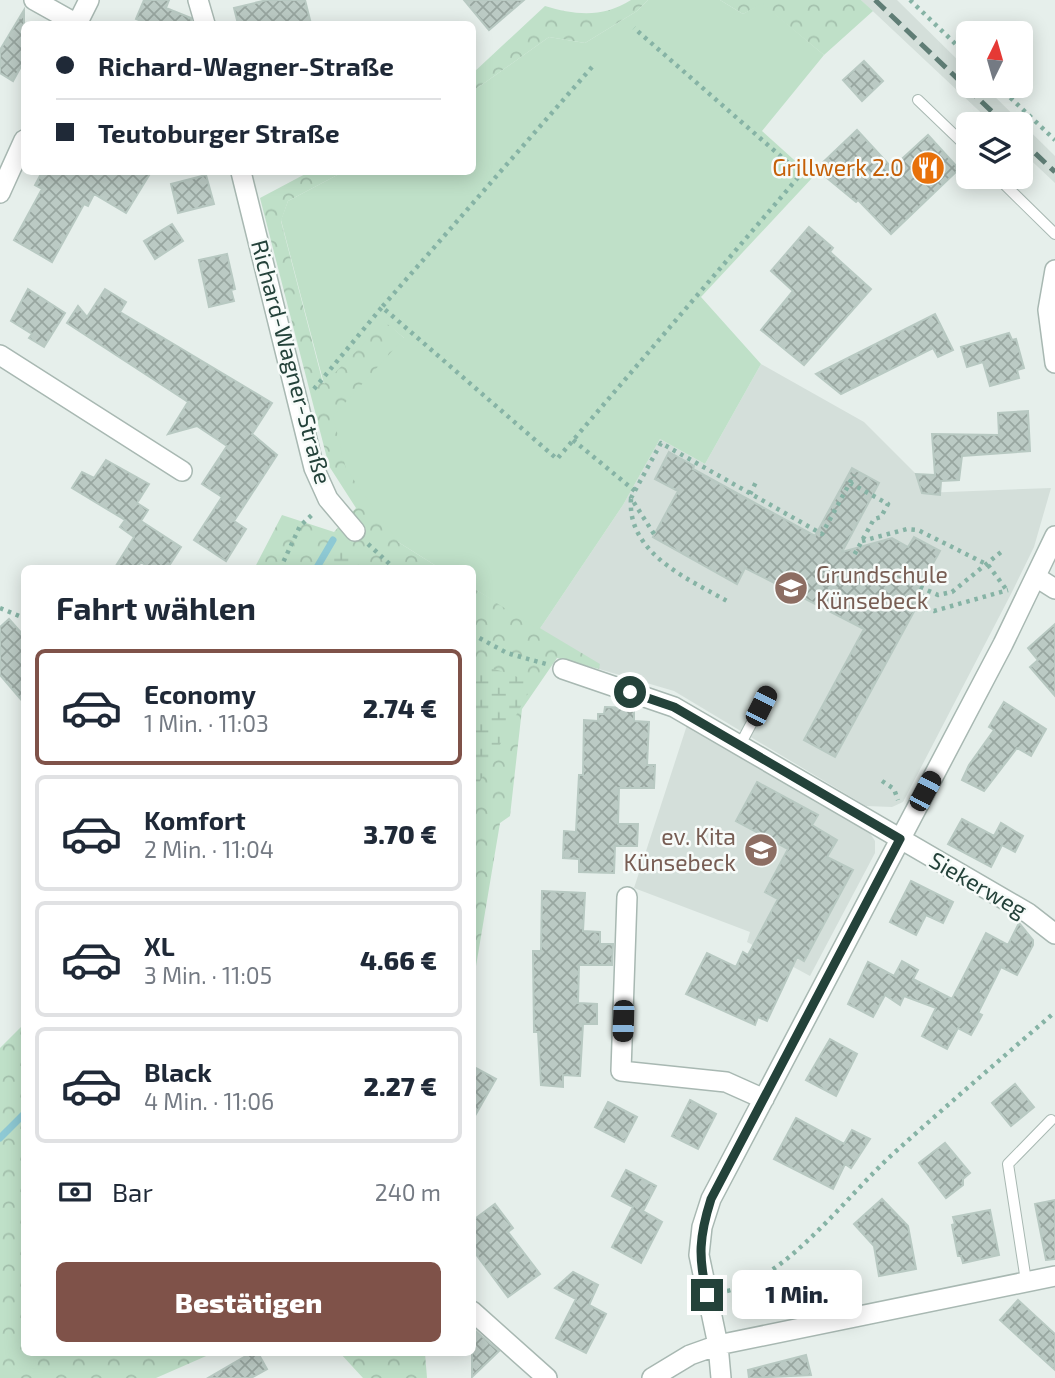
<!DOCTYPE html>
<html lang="de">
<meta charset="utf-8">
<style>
:root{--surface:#fff;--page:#f2f2f3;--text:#1f2937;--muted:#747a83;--line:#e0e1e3;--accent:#7f5249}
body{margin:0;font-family:"Exo 2",sans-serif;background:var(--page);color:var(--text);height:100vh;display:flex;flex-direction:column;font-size:26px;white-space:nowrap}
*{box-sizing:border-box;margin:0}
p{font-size:23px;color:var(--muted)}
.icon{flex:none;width:38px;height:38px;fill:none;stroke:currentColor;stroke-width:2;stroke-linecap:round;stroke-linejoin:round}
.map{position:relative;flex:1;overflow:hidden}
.details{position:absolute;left:21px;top:565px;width:455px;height:791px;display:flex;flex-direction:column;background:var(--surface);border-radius:10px;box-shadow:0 4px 18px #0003}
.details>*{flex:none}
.top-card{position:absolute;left:21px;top:21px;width:455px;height:154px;border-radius:10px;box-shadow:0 4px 18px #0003;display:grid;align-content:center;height:154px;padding:0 35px;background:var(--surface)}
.needle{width:46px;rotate:5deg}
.controls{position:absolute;left:956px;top:21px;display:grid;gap:14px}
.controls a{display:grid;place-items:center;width:77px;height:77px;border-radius:10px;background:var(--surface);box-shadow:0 4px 18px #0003;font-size:35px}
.end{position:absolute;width:32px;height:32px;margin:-16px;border:9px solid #24423a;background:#fff;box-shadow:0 0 0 4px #fff}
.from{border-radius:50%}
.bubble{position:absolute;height:49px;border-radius:10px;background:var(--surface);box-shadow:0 4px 18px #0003;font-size:23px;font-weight:800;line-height:49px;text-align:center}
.car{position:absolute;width:21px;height:42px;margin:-21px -10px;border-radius:9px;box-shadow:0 0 5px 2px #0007;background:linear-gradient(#222 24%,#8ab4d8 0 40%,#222 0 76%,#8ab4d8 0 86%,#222 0)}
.top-card b{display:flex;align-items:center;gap:24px;height:66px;font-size:26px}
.top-card b+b{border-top:2px solid var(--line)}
.top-card i{width:18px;height:18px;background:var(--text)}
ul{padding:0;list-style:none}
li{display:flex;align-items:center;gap:21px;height:116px;margin:0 14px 10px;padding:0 21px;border:4px solid var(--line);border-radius:10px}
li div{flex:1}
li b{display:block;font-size:26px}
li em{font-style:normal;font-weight:800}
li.active{border-color:var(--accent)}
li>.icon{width:63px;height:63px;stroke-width:1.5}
h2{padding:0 35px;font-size:32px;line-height:84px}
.pay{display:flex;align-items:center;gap:18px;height:77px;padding:0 35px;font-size:26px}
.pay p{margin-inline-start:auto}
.button{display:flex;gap:14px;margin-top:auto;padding:14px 35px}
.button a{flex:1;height:80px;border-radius:10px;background:var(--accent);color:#fff;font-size:28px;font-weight:800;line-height:80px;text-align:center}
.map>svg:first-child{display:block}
.built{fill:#d4dfda}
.forest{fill:url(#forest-crowns)}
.wetland{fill:url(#wetland-marsh)}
.park{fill:#bfe0c8}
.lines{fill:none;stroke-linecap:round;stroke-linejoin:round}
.stream{stroke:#8ec9d4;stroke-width:7}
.building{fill:url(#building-cross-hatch);stroke:#b8c9c2;stroke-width:2}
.lane-casing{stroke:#a8b8b2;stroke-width:12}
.street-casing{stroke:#a8b8b2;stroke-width:22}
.path{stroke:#86b3a5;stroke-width:4.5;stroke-dasharray:3.5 5;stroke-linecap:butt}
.lane{stroke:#fff;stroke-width:10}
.street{stroke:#fff;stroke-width:19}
.rail{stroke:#5f7d75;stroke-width:5;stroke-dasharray:14 7;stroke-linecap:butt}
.route{stroke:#24423a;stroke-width:9}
.labels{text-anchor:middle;stroke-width:5;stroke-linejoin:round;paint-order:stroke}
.food-label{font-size:23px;fill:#c56008;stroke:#f7fbf9;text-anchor:end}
.street-label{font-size:23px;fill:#24423a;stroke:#f7fbf9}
.education-label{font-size:23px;fill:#785e54;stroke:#f7fbf9;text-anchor:start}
</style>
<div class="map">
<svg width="1055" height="1378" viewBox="0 0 1055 1378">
<defs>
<pattern id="forest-crowns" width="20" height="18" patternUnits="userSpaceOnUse" patternTransform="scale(1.75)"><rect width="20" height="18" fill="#bfe0c8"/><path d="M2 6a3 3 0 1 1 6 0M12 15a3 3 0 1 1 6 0" fill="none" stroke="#a4c1ad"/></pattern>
<pattern id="wetland-marsh" width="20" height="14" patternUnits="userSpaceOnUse" patternTransform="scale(1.75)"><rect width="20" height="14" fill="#bfe0c8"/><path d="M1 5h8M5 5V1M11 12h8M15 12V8" fill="none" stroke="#a4c1ad"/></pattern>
<pattern id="building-cross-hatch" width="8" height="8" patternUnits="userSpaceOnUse" patternTransform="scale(1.75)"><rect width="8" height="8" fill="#bbcac4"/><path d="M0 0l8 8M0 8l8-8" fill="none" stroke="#98a6a0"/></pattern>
</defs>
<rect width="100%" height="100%" fill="#e6efeb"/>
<path class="built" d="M861 0H897L968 70V86H984L1055 156V183L1020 150V124H993Z
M761 364 864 422 916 474 922 493 1051 488 1034 547 1012 592 903 802 892 807 866 806 674 691 599 669V664L539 630 623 505 660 439 705 464Z
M688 722 868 830 875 841V853L810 976 747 942 750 932 634 888Z"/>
<path class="forest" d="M631 0H648L637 11 585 43 549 37 473 91V73L545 6C575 15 603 18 631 0Z
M720 0H861L873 11 824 55 762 4 743 14Z
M309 172H343L288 201 281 221 323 383 385 321 404 338 398 542 441 569H254L282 515 334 532 356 508 329 466 260 198Z
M473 588 600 664 599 669 557 658 522 709 510 816 500 823 473 984Z
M24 1024V1353H213L156 1378H0V1048Z
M340 1353H425L427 1378H363Z"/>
<path class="wetland" d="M333 540 364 569H316Z
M473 659C491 673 518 670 531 688L473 794Z"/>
<path class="park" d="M648 0H720L743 14 762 3 824 55 762 131 813 177 701 297 761 364 705 464 660 439 623 505 539 630 473 588 472 569H441L398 542 346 469 333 416 404 338 385 322 324 384 281 220 288 201 343 172H472L473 91 549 37 585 43 637 11Z"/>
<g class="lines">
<path class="stream" d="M316 569 333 540
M0 1138 24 1114"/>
</g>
<path class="building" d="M144 0H169L166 8 191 18 192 24H149L136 19Z
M267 0H305L311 24H238L234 8Z
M464 0H524L489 30Z
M24 10V61L13 81 0 73V50Z
M864 61 883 81 862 101 843 80Z
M857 130 892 168 928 135 959 169 891 234 858 200 856 202 816 169Z
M42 172H151L126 213 94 194 88 206 84 204 52 262 14 240 42 189 35 185Z
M206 175 214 204 178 213 171 184Z
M172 224 183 241 155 259 144 241Z
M809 227 833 248 830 252 871 289 804 365 761 330 793 291 771 271Z
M227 254 235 289 231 290 234 301 209 307 199 260Z
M28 289 65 313 44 347 29 338 32 334 11 321Z
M105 289 126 302 120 312 272 403 252 434 277 455 234 521 246 529 226 561 194 540 222 497 202 484 227 446 197 426 168 434 188 402 67 323 78 306 87 317Z
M935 314 953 350 938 357 933 348 841 394 816 374Z
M1009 333 1012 340 1016 339 1024 368 1017 370 1019 378 990 386 983 362 967 367 961 347Z
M1028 411 1030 451 962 456 959 480 941 481 940 495 922 493 916 474 935 475 932 434 999 435 998 413Z
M669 452 694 466 693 469 815 536 852 468 879 483 842 552 892 538 908 547 914 537 940 551 917 592 923 595 835 757 804 740 864 629 745 568 737 584 653 537 678 491 655 479Z
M106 460 149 484 137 503 148 510 141 521 181 547 167 569H151L141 562 136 569H114L134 537 120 527 125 520 72 488 82 472 94 478Z
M9 619 24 636V703L0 675V627Z
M1055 624V696L1030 667 1038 660 1028 648Z
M1004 702 1046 729 1031 756 1017 748 984 791 962 780 969 765 994 730 989 727Z
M605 707 634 708V721L649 722 647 765H655L654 788H619L618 824H638L637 846H615L614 873 579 872V859L563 858 564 831 576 832 579 775H583L584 720 598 721V714H604Z
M757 782 818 815 812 825 837 840 827 857 853 870 804 961 797 957 767 1021 758 1017 755 1025 686 994 707 953 736 967 743 952 748 955 778 899 765 892 788 849 736 821Z
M962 819 994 836 1001 823 1023 836 1015 852 1002 845 991 867 948 844Z
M911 881 953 902 943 923 926 915 916 935 890 922Z
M542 891 585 893 583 931 600 932V944H613L612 965H579L578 1003 597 1004V1024H583L580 1076 563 1075V1087L541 1085 538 1032H534L533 951H541Z
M1019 923 1033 940V945L1017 975 1001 967 978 1013 982 1015 971 1035 958 1028 947 1049 922 1036 936 1008 904 996 900 1005 885 995 873 1017 848 1004 868 962 894 976 902 961 918 970 913 979 952 999 986 933 1008 945Z
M830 1039 857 1054 836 1096 806 1080Z
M472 1066 496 1079 472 1121Z
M1015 1084 1034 1107 1011 1126 992 1103Z
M690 1100 716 1114 698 1149 672 1136Z
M608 1102 637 1117 624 1142 595 1127Z
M796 1118 844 1144 852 1130 870 1139 851 1168 845 1164 833 1189 774 1159Z
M945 1143 970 1173 963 1179V1185L946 1198 919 1163Z
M626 1170 656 1186 643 1211 662 1222 641 1263 612 1247 633 1207 612 1196Z
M882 1199 908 1226 916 1269 879 1276 874 1246 854 1224Z
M1055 1200V1259L1046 1260 1035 1204Z
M495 1204 513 1228 508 1232 540 1274 508 1297 472 1249V1221Z
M990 1210 999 1255 963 1263 961 1256H958L952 1225 955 1224 953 1217Z
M573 1272 598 1285 589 1305 606 1314 586 1353 556 1338 576 1299 555 1288Z
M1018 1300 1055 1334V1370L1000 1320Z
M472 1328 499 1351 472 1377Z
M251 1353H258L267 1369 251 1378H208Z
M806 1355 811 1375 749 1378 748 1370Z"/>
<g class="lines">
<g class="lane-casing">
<path id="lane" d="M918 100 968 148
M997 177 1055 234
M740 745 768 692
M1026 1281 1008 1164 1051 1120"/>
</g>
<g class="street-casing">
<path id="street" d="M34 0 77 24
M198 0 205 24
M77 24 89 0
M241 172 314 468 328 499 355 531
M0 193 24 140
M1055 270 1048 310 1055 363
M0 355 182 471
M1036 577 1055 589
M563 669 674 707 1028 913 1055 934
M627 897 621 1071 726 1082 764 1099
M472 1311 547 1378
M652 1378 690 1355 718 1345 1055 1276
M721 1378 718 1345 699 1255 702 1227 711 1199 1003 644 1055 536"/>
</g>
<path class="path" d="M910 0 968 56
M592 67 382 307 557 459 801 174 634 28
M998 86 1055 140
M314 389 382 307
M573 440 635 491
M850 483 888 504 881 517 874 519 853 557
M750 494 756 482
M631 499C627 553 688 579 727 601
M654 534 631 498 661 443 822 534 854 475
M862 541 907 529 918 530 988 565 1006 589
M368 544 395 569
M280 569 300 526 315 512
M920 587 938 595 952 592 1001 552
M917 607 934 611 1008 590
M0 608 24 618
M472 634 507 653 546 664
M882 781 894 789 898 800
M727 1291C789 1277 847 1195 894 1153 947 1105 1001 1059 1055 1012"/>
<use href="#lane" class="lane"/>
<use href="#street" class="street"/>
<path class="rail" d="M875 0 1005 124
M1020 139 1055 172"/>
</g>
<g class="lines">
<path class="route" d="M630 692 674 707 900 839 711 1199C699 1237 698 1257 707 1295"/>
</g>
<defs>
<g id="restaurant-disc" transform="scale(1.75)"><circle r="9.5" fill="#e8710a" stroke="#f7fbf9"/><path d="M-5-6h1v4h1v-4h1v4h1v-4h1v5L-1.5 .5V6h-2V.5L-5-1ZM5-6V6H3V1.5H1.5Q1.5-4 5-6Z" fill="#fff"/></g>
<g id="school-disc" transform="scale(1.75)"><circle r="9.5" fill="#8d6e63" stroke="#f7fbf9"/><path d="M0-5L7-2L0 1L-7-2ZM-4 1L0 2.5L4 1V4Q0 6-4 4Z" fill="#fff"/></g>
</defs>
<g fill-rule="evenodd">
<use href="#restaurant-disc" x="928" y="168"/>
<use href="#school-disc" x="791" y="588"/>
<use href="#school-disc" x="761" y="850"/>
</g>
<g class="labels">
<g class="food-label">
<text x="904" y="176">Grillwerk 2.0</text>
</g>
<g class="street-label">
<text transform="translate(291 362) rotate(75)" y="8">Richard-Wagner-Straße</text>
<text transform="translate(978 885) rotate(30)" y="8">Siekerweg</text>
</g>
<g class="education-label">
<text x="816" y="583">Grundschule<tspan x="816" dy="26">Künsebeck</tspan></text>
<text x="736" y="845" text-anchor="end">ev. Kita<tspan x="736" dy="26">Künsebeck</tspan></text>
</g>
</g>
</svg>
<div class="controls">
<a><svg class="needle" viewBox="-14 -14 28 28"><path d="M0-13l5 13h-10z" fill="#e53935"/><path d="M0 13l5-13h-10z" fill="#747a83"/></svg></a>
<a><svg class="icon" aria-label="layers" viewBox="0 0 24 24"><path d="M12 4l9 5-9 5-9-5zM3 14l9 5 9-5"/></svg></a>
</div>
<i class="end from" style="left:630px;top:692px"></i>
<i class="end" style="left:707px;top:1295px"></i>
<div class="bubble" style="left:732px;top:1270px;width:130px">1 Min.</div>
<i class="car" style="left:761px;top:706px;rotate:27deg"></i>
<i class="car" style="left:925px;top:791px;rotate:28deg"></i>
<i class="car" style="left:623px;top:1021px;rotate:182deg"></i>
<div class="top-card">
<b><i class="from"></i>Richard-Wagner-Straße</b>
<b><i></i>Teutoburger Straße</b>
</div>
<section class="details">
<h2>Fahrt wählen</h2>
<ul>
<li class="active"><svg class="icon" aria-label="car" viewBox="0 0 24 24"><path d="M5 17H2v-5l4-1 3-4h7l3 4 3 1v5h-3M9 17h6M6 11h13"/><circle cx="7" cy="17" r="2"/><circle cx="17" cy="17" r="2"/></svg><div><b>Economy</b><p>1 Min. · 11:03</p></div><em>2.74 €</em></li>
<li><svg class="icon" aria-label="car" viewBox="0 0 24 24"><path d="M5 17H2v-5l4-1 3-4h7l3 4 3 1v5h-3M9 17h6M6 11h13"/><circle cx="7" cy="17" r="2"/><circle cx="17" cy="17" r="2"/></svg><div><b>Komfort</b><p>2 Min. · 11:04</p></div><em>3.70 €</em></li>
<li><svg class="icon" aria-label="car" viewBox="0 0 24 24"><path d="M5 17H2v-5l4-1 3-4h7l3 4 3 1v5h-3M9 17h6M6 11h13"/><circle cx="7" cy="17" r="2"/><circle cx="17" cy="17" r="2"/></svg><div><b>XL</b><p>3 Min. · 11:05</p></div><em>4.66 €</em></li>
<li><svg class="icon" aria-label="car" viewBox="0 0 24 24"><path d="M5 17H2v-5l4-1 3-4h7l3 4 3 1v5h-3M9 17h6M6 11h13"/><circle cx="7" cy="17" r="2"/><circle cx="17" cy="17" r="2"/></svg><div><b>Black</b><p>4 Min. · 11:06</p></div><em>2.27 €</em></li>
</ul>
<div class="pay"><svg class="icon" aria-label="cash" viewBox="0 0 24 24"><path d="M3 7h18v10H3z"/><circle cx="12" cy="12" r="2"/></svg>Bar<p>240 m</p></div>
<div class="button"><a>Bestätigen</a></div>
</section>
</div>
